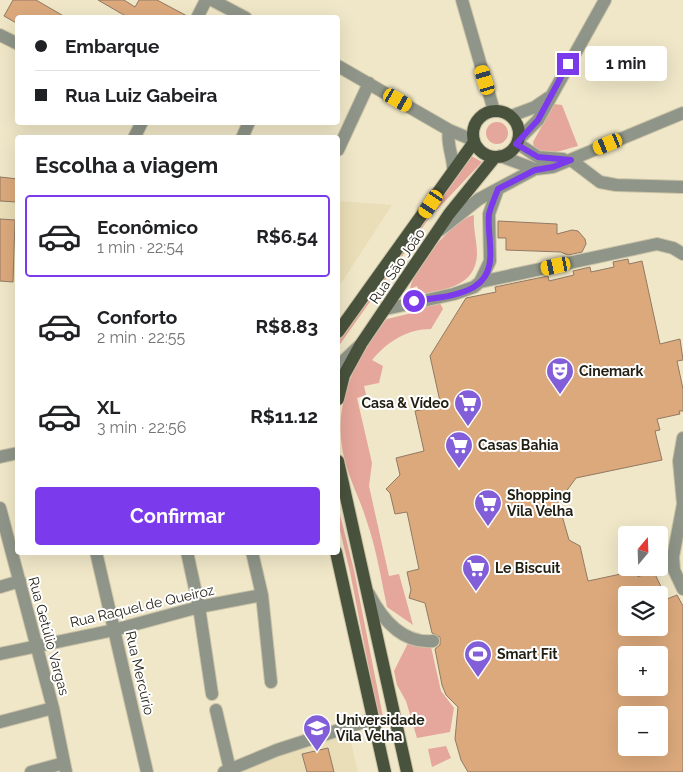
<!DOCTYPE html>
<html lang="pt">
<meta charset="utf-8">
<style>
:root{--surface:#fff;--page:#f2f2f2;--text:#202124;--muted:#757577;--line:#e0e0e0;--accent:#7c3aed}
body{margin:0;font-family:Raleway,sans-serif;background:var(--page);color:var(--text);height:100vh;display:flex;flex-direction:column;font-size:19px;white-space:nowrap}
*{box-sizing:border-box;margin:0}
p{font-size:16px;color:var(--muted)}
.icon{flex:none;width:28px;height:28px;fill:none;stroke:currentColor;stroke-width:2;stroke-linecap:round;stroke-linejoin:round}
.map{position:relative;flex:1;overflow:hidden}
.drawer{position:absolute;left:15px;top:135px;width:325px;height:420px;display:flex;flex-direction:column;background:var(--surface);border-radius:5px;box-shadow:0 5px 20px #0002}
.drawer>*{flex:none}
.guide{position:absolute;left:15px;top:15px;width:325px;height:110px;border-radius:5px;box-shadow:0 5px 20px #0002;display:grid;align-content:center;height:110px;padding:0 20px;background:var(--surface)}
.needle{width:32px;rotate:19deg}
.fabs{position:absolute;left:618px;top:526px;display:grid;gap:10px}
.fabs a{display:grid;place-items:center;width:50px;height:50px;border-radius:5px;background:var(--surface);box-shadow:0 5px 20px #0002;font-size:25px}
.end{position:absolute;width:22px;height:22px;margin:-11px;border:6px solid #7c3aed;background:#fff;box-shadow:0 0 0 2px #fff}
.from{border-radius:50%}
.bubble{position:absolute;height:35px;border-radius:5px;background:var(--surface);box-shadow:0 5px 20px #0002;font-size:16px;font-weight:700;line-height:35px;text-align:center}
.car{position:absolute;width:15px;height:30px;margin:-15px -8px;border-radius:6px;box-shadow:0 0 4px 1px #0007;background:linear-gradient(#f5c518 24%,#345 0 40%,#f5c518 0 76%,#345 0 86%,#f5c518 0)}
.guide b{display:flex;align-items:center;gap:18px;height:48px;font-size:19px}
.guide b+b{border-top:1px solid var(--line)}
.guide i{width:12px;height:12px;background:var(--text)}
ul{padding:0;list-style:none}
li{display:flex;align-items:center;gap:15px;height:82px;margin:0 10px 8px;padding:0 10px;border:2px solid transparent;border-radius:5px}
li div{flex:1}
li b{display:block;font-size:19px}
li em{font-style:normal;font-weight:700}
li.on{border-color:var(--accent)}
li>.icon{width:45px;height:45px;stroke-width:1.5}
h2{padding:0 20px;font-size:22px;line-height:60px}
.button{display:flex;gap:10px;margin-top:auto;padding:10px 20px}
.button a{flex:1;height:58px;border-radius:5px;background:var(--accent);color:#fff;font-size:20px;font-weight:700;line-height:58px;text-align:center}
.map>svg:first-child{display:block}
.built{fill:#e9deb7}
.green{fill:#e5a69b}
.building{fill:#dca97c;stroke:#917964;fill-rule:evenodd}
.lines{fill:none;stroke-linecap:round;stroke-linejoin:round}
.minor-casing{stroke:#cbc3a7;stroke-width:14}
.major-casing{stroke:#cbc3a7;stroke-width:14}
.minor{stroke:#8f9588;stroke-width:12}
.major{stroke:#49523c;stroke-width:12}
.route{stroke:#7c3aed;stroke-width:6}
.labels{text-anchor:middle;stroke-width:4;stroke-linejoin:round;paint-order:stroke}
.street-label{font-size:14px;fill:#211e12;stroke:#fff}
.poi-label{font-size:14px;font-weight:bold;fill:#211e12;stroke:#fff;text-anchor:start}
</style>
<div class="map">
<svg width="683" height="772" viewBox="0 0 683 772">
<rect width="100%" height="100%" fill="#f0e7c8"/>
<path class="built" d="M0 177 17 179V282L0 281Z
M338 201 392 205 338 288Z
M347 726 358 772H233Z"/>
<path class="green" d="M554 104 562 105 578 146C562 150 548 157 534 148L533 142Z
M486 133a11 11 0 1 1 22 0a11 11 0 1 1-22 0Z
M468 154 482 162 430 217 338 347V339L348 322Z
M474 215C473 229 477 241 477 254 476 286 445 290 420 294L417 286 410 289C413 268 453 220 474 215Z
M440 303 443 309 431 329C407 329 387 342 372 360L383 366 379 383 364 386 366 395 357 398 372 463 369 486 389 576 399 574 413 625 387 607C381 578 376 547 366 519 360 499 350 481 345 461 331 410 352 364 382 324L387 319 416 312 415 307Z
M338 507 354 570 384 722 377 710 350 572 338 522Z
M408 643 431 647 441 691 454 708 450 732 417 738 406 701 397 685 394 671Z
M446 746 451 758 432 767 428 749Z"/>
<path class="building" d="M13 0H36L67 18H18V24L4 16Z
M98 0H124L135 7 139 0H157L189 17 129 18Z
M0 177 18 179 17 202 0 201Z
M0 219 15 220 13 282 0 281Z
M498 221 557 224V234L572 230 578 231 585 239 586 244 582 252 568 255 561 252 506 250V238H498Z
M628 259 629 264 642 261 660 344 680 339 683 360 677 361 683 389V411H679L680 414 657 419 660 430 655 431 662 460 576 478 554 508 561 512 569 540 580 546 588 581 635 571 638 577 653 570 667 599 677 595 683 606V772H468L461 760 455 739 458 707 446 695 442 685 435 649 440 645V637L432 633 425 603 409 598 411 590 407 572 419 569 407 512 395 514 390 493 386 489 400 475 396 458 424 451 415 411 441 406 430 356 466 298 496 292 495 287 548 276 549 281 574 275 573 271 590 267 591 272 614 267 613 262ZM626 595H659V628H626ZM626 655H659V688H626ZM626 715H659V748H626Z
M328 748 334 772H307L302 754Z"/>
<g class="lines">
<g class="minor-casing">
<path id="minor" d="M212 0 246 18
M462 0 494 111
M197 18 206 0
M0 35 18 44
M338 66 449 130 473 140
M511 116 535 107 548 98
M449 130C446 142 453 156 453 168
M134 138 142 122
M242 138 249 122
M518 140 538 120 605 0
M517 143 538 157 563 159
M338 150 369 83
M500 156 535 169 553 167 683 113
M571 160 600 182 616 185 683 187
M440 230 479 199 535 169
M480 282 657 244 673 248 683 254
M386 309 454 294 474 287 480 282 490 261 489 214 498 189
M338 366 359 346
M683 438 679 461 683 504 673 557 674 570 683 589
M0 457 18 453
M0 508 53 708 66 772
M96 552 147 772
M187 552 199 607 212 694
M252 552 262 595 271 682
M0 587 20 581
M369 594C382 619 402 644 433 641
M0 654 114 630 199 607 262 595
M216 710 230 770
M0 722 53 708
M31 772 64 763
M224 772 277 750 373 719"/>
</g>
<g class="major-casing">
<path id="major" d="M473 134a23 23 0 1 1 46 0a23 23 0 1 1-46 0Z
M338 332 474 142
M338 399 344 375 361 344 449 214 495 157
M338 461 407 772
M336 552 385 772"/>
</g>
<use href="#minor" class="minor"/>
<use href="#major" class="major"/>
</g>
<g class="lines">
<path class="route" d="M414 301C433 298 457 297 474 287 501 271 486 237 489 214 491 206 495 197 498 189L535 170 553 167 571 160 538 157 516 144 538 120 568 64"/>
</g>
<defs>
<g id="theatre-pin" transform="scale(1.4375)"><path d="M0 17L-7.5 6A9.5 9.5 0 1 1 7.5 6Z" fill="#825ed8" stroke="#fff"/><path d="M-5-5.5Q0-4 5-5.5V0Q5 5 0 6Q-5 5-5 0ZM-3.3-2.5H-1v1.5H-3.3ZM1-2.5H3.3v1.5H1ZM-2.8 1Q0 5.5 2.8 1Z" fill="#fff"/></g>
<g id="supermarket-pin" transform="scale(1.4375)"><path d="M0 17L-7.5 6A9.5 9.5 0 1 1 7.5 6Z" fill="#825ed8" stroke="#fff"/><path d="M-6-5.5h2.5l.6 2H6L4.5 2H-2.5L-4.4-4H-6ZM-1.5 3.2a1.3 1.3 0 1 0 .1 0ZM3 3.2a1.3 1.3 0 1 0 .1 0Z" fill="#fff"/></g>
<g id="stadium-pin" transform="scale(1.4375)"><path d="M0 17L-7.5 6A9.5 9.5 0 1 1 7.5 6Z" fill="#825ed8" stroke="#fff"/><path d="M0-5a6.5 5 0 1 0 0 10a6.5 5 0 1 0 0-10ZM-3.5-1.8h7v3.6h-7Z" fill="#fff"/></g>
<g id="university-pin" transform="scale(1.4375)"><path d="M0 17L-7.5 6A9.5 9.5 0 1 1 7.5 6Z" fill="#825ed8" stroke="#fff"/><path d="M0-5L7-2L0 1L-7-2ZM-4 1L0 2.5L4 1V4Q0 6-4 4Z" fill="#fff"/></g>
</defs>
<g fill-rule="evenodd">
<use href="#theatre-pin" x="560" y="371"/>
<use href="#supermarket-pin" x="468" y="403"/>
<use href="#supermarket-pin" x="459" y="445"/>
<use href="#supermarket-pin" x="488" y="503"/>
<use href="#supermarket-pin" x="476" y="568"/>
<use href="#stadium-pin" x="478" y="654"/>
<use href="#university-pin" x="317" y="728"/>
</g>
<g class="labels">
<g class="street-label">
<text transform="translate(397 266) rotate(-56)" y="5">Rua São João</text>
<text transform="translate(142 606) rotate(-13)" y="5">Rua Raquel de Queiroz</text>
<text transform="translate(49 636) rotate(75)" y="5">Rua Getúlio Vargas</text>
<text transform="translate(140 673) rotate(77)" y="5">Rua Mercúrio</text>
</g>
<g class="poi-label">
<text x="579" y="376">Cinemark</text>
<text x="449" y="408" text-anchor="end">Casa &amp; Vídeo</text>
<text x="478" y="450">Casas Bahia</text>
<text x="507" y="500">Shopping<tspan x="507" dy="16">Vila Velha</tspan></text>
<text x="495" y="573">Le Biscuit</text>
<text x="497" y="659">Smart Fit</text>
<text x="336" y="725">Universidade<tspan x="336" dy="16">Vila Velha</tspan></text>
</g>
</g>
</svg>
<div class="fabs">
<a><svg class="needle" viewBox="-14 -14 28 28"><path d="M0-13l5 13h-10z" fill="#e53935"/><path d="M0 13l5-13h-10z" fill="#757577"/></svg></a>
<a><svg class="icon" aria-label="layers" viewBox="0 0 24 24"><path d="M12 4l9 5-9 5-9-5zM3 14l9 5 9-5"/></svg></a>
<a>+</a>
<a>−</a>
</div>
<i class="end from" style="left:414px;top:301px"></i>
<i class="end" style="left:568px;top:64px"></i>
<div class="bubble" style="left:585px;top:46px;width:82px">1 min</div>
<i class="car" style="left:485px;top:80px;rotate:343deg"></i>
<i class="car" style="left:398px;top:100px;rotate:120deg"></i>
<i class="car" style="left:608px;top:144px;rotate:248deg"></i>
<i class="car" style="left:431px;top:204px;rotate:214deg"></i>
<i class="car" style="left:556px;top:266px;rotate:258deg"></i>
<div class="guide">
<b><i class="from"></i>Embarque</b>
<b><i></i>Rua Luiz Gabeira</b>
</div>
<section class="drawer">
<h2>Escolha a viagem</h2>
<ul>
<li class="on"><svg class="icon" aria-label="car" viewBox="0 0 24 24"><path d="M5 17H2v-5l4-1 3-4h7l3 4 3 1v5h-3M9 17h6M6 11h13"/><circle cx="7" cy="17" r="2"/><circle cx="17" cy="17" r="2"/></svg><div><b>Econômico</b><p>1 min · 22:54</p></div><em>R$6.54</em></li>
<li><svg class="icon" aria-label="car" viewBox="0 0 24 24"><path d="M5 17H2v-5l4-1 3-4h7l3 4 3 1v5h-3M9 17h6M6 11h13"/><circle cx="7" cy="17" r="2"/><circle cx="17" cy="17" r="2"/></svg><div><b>Conforto</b><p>2 min · 22:55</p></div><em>R$8.83</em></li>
<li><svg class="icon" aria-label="car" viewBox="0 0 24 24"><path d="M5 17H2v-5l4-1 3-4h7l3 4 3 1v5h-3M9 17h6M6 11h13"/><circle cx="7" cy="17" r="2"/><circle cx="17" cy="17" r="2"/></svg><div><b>XL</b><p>3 min · 22:56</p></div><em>R$11.12</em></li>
</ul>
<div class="button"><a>Confirmar</a></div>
</section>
</div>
